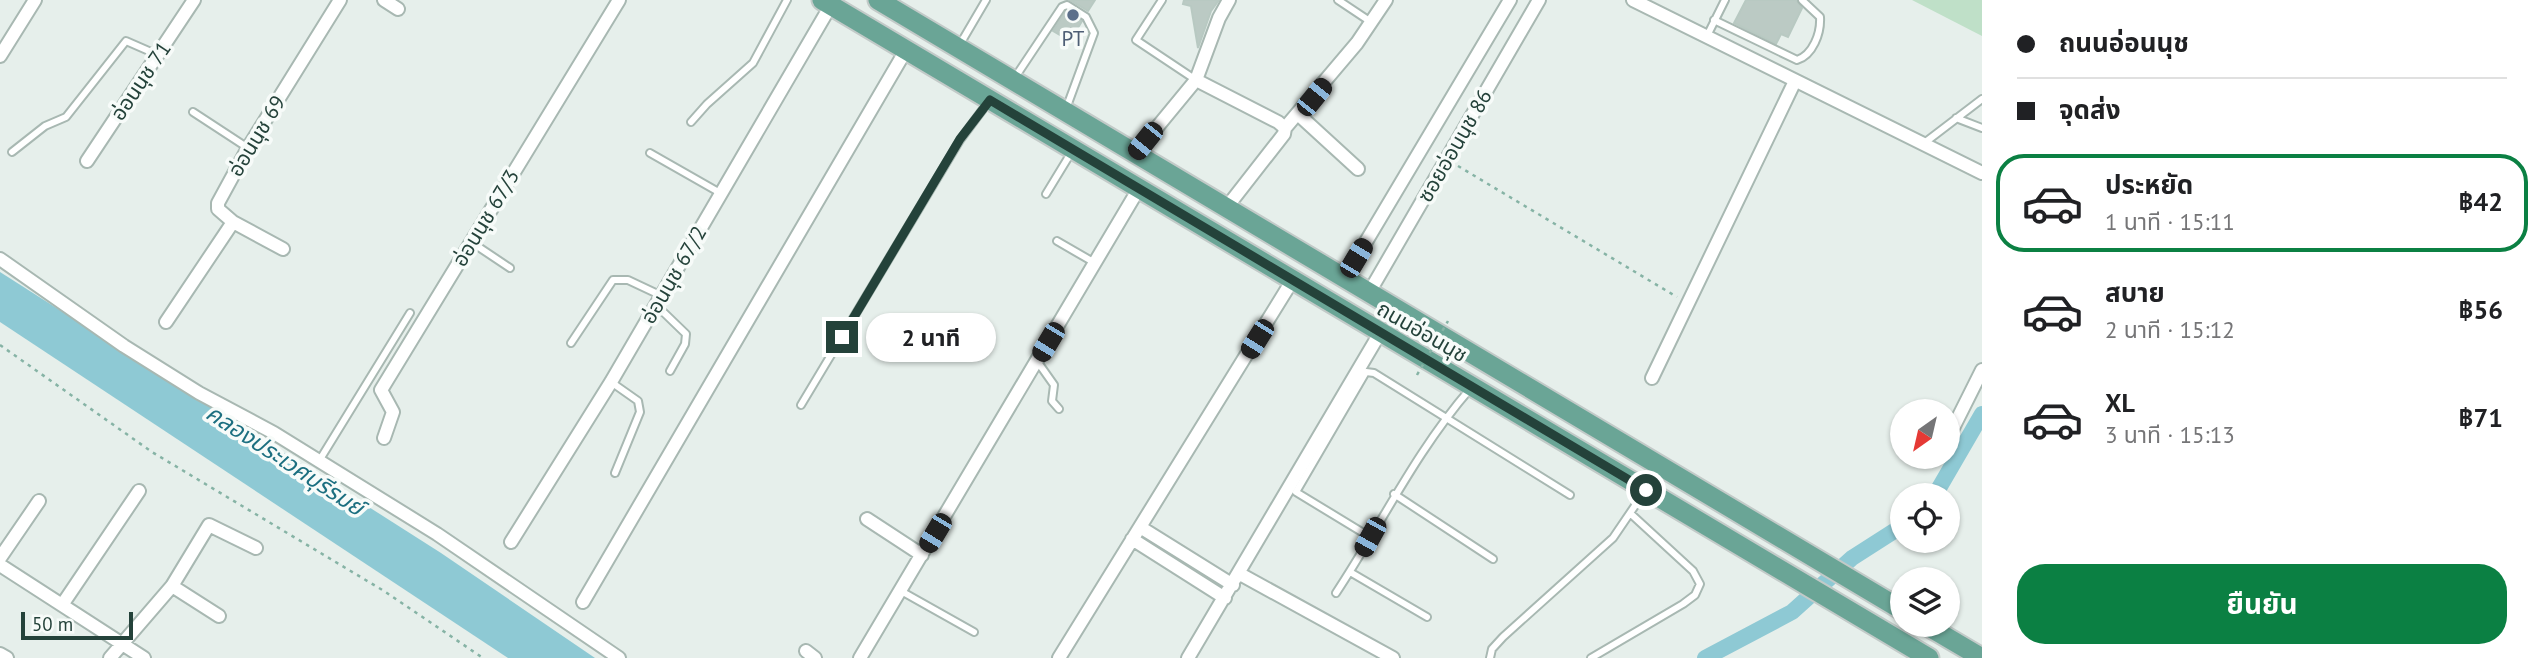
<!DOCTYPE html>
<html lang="th">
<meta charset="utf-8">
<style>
:root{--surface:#fff;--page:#f2f2f2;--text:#202124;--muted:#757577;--line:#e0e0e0;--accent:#0b8043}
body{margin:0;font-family:"PT Sans","Noto Sans Thai",sans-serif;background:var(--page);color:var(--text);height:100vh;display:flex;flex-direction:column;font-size:26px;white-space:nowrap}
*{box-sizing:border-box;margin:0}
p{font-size:23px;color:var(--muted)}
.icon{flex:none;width:38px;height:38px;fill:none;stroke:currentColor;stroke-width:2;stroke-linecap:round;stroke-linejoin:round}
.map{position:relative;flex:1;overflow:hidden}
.drawer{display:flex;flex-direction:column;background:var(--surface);width:560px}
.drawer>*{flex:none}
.top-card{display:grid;align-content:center;height:154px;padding:0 35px;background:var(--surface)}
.needle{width:46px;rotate:214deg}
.fabs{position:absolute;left:1890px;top:399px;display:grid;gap:14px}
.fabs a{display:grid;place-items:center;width:70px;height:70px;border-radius:50%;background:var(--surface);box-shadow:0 2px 5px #0004;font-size:35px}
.scale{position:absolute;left:21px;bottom:18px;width:112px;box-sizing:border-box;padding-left:7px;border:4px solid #24423a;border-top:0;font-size:19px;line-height:24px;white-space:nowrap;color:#24423a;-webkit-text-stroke:5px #f7fbf9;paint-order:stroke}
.end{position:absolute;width:32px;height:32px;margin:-16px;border:9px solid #24423a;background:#fff;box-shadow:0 0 0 4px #fff}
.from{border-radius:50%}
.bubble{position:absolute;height:49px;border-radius:24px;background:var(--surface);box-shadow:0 2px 5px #0004;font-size:23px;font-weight:700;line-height:49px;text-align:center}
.car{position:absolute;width:21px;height:42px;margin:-21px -10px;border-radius:9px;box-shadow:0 0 5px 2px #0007;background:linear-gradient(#222 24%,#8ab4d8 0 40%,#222 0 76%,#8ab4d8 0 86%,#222 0)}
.top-card b{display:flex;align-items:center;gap:24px;height:66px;font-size:26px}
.top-card b+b{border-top:2px solid var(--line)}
.top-card i{width:18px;height:18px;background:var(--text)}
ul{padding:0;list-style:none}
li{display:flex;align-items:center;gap:21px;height:98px;margin:0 14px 10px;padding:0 21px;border:4px solid transparent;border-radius:28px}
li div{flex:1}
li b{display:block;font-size:26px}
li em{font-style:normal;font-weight:700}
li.selected{border-color:var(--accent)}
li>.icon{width:63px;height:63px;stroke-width:1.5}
.button{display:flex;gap:14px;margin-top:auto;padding:14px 35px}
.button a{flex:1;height:80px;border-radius:28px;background:var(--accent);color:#fff;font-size:28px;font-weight:700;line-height:80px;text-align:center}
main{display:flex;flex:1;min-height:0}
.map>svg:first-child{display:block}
.green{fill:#bfe0c8}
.water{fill:#8ec9d4}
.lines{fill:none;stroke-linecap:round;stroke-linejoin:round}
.canal{stroke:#8ec9d4;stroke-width:16}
.building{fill:#bbcac4;stroke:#b8c9c2;stroke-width:2}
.service-casing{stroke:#a8b8b2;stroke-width:10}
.minor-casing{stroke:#a8b8b2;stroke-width:16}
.primary-casing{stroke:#c2cac8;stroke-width:23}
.path{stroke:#86b3a5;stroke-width:2.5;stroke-dasharray:3.5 5;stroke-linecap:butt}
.service{stroke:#fff;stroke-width:6}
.minor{stroke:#fff;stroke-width:12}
.primary{stroke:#6aa596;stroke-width:19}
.path-bridge{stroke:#86b3a5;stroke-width:2.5;stroke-dasharray:3.5 5;stroke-linecap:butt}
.route{stroke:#24423a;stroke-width:9}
.service-dot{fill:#5c6f8a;stroke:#f7fbf9;stroke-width:2.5}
.labels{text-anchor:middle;stroke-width:7;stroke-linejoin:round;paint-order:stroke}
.service-label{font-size:21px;fill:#4e5e75;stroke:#f7fbf9}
.street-label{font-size:21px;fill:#24423a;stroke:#f7fbf9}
.water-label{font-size:23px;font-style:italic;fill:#1c6f80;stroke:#f7fbf9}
</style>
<main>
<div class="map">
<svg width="1982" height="658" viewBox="0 0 1982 658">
<rect width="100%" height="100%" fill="#e6efeb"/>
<path class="green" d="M1912 0H1982V36Z"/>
<path class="water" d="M0 272 441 553 595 658H508L0 322Z"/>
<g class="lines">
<path class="canal" d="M1935 495 1982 414
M1705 658 1792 612 1852 558 1902 526"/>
</g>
<path class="building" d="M1070 0H1095L1088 11Z
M1184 0H1219L1211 11 1198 48 1191 6 1183 4Z
M1746 0H1796L1802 8 1788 37 1781 34 1776 44 1734 23Z
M1066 11 1082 21 1070 41 1053 31Z"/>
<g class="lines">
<g class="service-casing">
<path id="service" d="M1162 0 1136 40 1196 80
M1338 0 1371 22
M1714 20 1797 60C1813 55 1821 33 1820 17L1802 0
M1707 36 1725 0
M959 46 986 0
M1014 79 1062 7 1067 5 1086 17 1094 33 1066 109
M193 112 248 148
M1956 118 1982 128
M691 122 707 104 753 63 787 0
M1923 144 1982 99
M12 152 45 126 66 117 126 41 158 55
M650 153 722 194
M1046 194 1071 153
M1057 241 1095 263
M471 242 510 268
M656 305 686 334 685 344 670 371
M571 343 613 280H628L662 296
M1037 361 1054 385 1052 401 1059 409
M611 382 638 401 640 412 615 473
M801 405 960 140 989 101
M319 461 410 313
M1394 494 1493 559
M1370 537 1296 492 1366 372 1374 373 1570 495
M1350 572 1427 617
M901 591 974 632
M1336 593C1381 525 1416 451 1470 389
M1490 658 1492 649 1503 637 1613 538 1645 491
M1591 658 1683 604 1695 595 1700 584 1693 571 1631 514"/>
</g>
<g class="minor-casing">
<path id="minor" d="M384 0 398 9
M1633 0 1982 173
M0 56 35 0
M1196 80 1219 18 1229 0
M1299 115 1358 169
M1285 128 1357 43 1386 0
M1135 154 1196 80 1278 122 1285 128 1284 134 1227 207
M87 161 194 0
M283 249 233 222 218 209V203L248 148 340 0
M0 259 124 346 199 393 274 433 437 534 619 658
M1345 277 1510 0
M1370 291 1539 0
M166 322 233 222
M1652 378 1795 81
M384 438 393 412 381 390 619 0
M1948 438 1982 370
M867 519 922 555
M1140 527 1233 585
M1132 539 1225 598
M511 542 611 382 831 5
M0 558 39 501
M0 565 144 658
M1240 574 1393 658
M172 586 219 616
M583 602 906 50
M62 605 139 491
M806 651 815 658
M0 654 7 658
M110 658 172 586 209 525 256 548
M860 658 1138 190
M1059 658 1292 281
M1188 658 1380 333"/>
</g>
<g class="primary-casing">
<path id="primary" d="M822 0 1929 658
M878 0 1902 610
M1926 625 1982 658"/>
</g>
<path class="path" d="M1458 166 1677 297
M0 345 152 452 384 591 483 658"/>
<use href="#service" class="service"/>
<use href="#minor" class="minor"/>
<use href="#primary" class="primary"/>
<path class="path-bridge" d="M1417 375 1448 321"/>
</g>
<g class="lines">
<path class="route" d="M842 337 960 139 990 100 1646 490"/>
</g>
<circle class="service-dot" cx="1073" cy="15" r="7"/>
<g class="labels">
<g class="service-label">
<text x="1073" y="46">PT</text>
</g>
<g class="street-label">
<text transform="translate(141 81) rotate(-56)" y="7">อ่อนนุช 71</text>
<text transform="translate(257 136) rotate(-59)" y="7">อ่อนนุช 69</text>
<text transform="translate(1455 146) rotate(-60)" y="7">ซอยอ่อนนุช 86</text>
<text transform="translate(486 218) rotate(-59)" y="7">อ่อนนุช 67/3</text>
<text transform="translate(674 275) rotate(-60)" y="7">อ่อนนุช 67/2</text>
<text transform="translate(1422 332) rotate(30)" y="7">ถนนอ่อนนุช</text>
</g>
<g class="water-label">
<text transform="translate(285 460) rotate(33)" y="8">คลองประเวศบุรีรมย์</text>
</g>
</g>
</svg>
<div class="fabs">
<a><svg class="needle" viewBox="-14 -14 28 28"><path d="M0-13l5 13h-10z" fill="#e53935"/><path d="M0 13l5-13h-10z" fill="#757577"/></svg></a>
<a><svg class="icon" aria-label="locate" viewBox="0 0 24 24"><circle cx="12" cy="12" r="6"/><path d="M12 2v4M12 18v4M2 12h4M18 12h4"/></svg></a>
<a><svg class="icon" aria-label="layers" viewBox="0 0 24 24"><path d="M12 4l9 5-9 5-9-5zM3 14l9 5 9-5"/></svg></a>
</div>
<div class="scale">50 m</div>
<i class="end from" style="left:1646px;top:490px"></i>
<i class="end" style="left:842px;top:337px"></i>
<div class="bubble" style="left:866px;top:313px;width:130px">2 นาที</div>
<i class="car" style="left:1314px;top:97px;rotate:39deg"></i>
<i class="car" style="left:1145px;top:141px;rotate:219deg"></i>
<i class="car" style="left:1356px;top:258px;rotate:31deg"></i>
<i class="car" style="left:1257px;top:339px;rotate:212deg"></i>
<i class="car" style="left:1048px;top:342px;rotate:211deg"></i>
<i class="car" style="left:935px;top:533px;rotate:211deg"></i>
<i class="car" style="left:1370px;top:537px;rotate:209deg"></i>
</div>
<section class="drawer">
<div class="top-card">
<b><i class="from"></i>ถนนอ่อนนุช</b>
<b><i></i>จุดส่ง</b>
</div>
<ul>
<li class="selected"><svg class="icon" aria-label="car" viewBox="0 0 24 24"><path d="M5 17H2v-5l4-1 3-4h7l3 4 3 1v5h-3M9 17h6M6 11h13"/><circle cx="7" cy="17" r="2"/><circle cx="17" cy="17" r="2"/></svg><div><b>ประหยัด</b><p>1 นาที · 15:11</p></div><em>฿42</em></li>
<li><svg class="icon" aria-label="car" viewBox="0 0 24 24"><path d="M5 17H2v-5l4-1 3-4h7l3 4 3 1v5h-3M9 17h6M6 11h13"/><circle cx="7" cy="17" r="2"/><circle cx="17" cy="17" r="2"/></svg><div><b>สบาย</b><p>2 นาที · 15:12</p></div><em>฿56</em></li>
<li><svg class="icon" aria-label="car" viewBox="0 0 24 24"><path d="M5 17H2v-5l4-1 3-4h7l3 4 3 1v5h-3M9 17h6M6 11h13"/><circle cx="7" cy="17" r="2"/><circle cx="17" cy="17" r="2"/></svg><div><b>XL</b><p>3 นาที · 15:13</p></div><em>฿71</em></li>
</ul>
<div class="button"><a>ยืนยัน</a></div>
</section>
</main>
